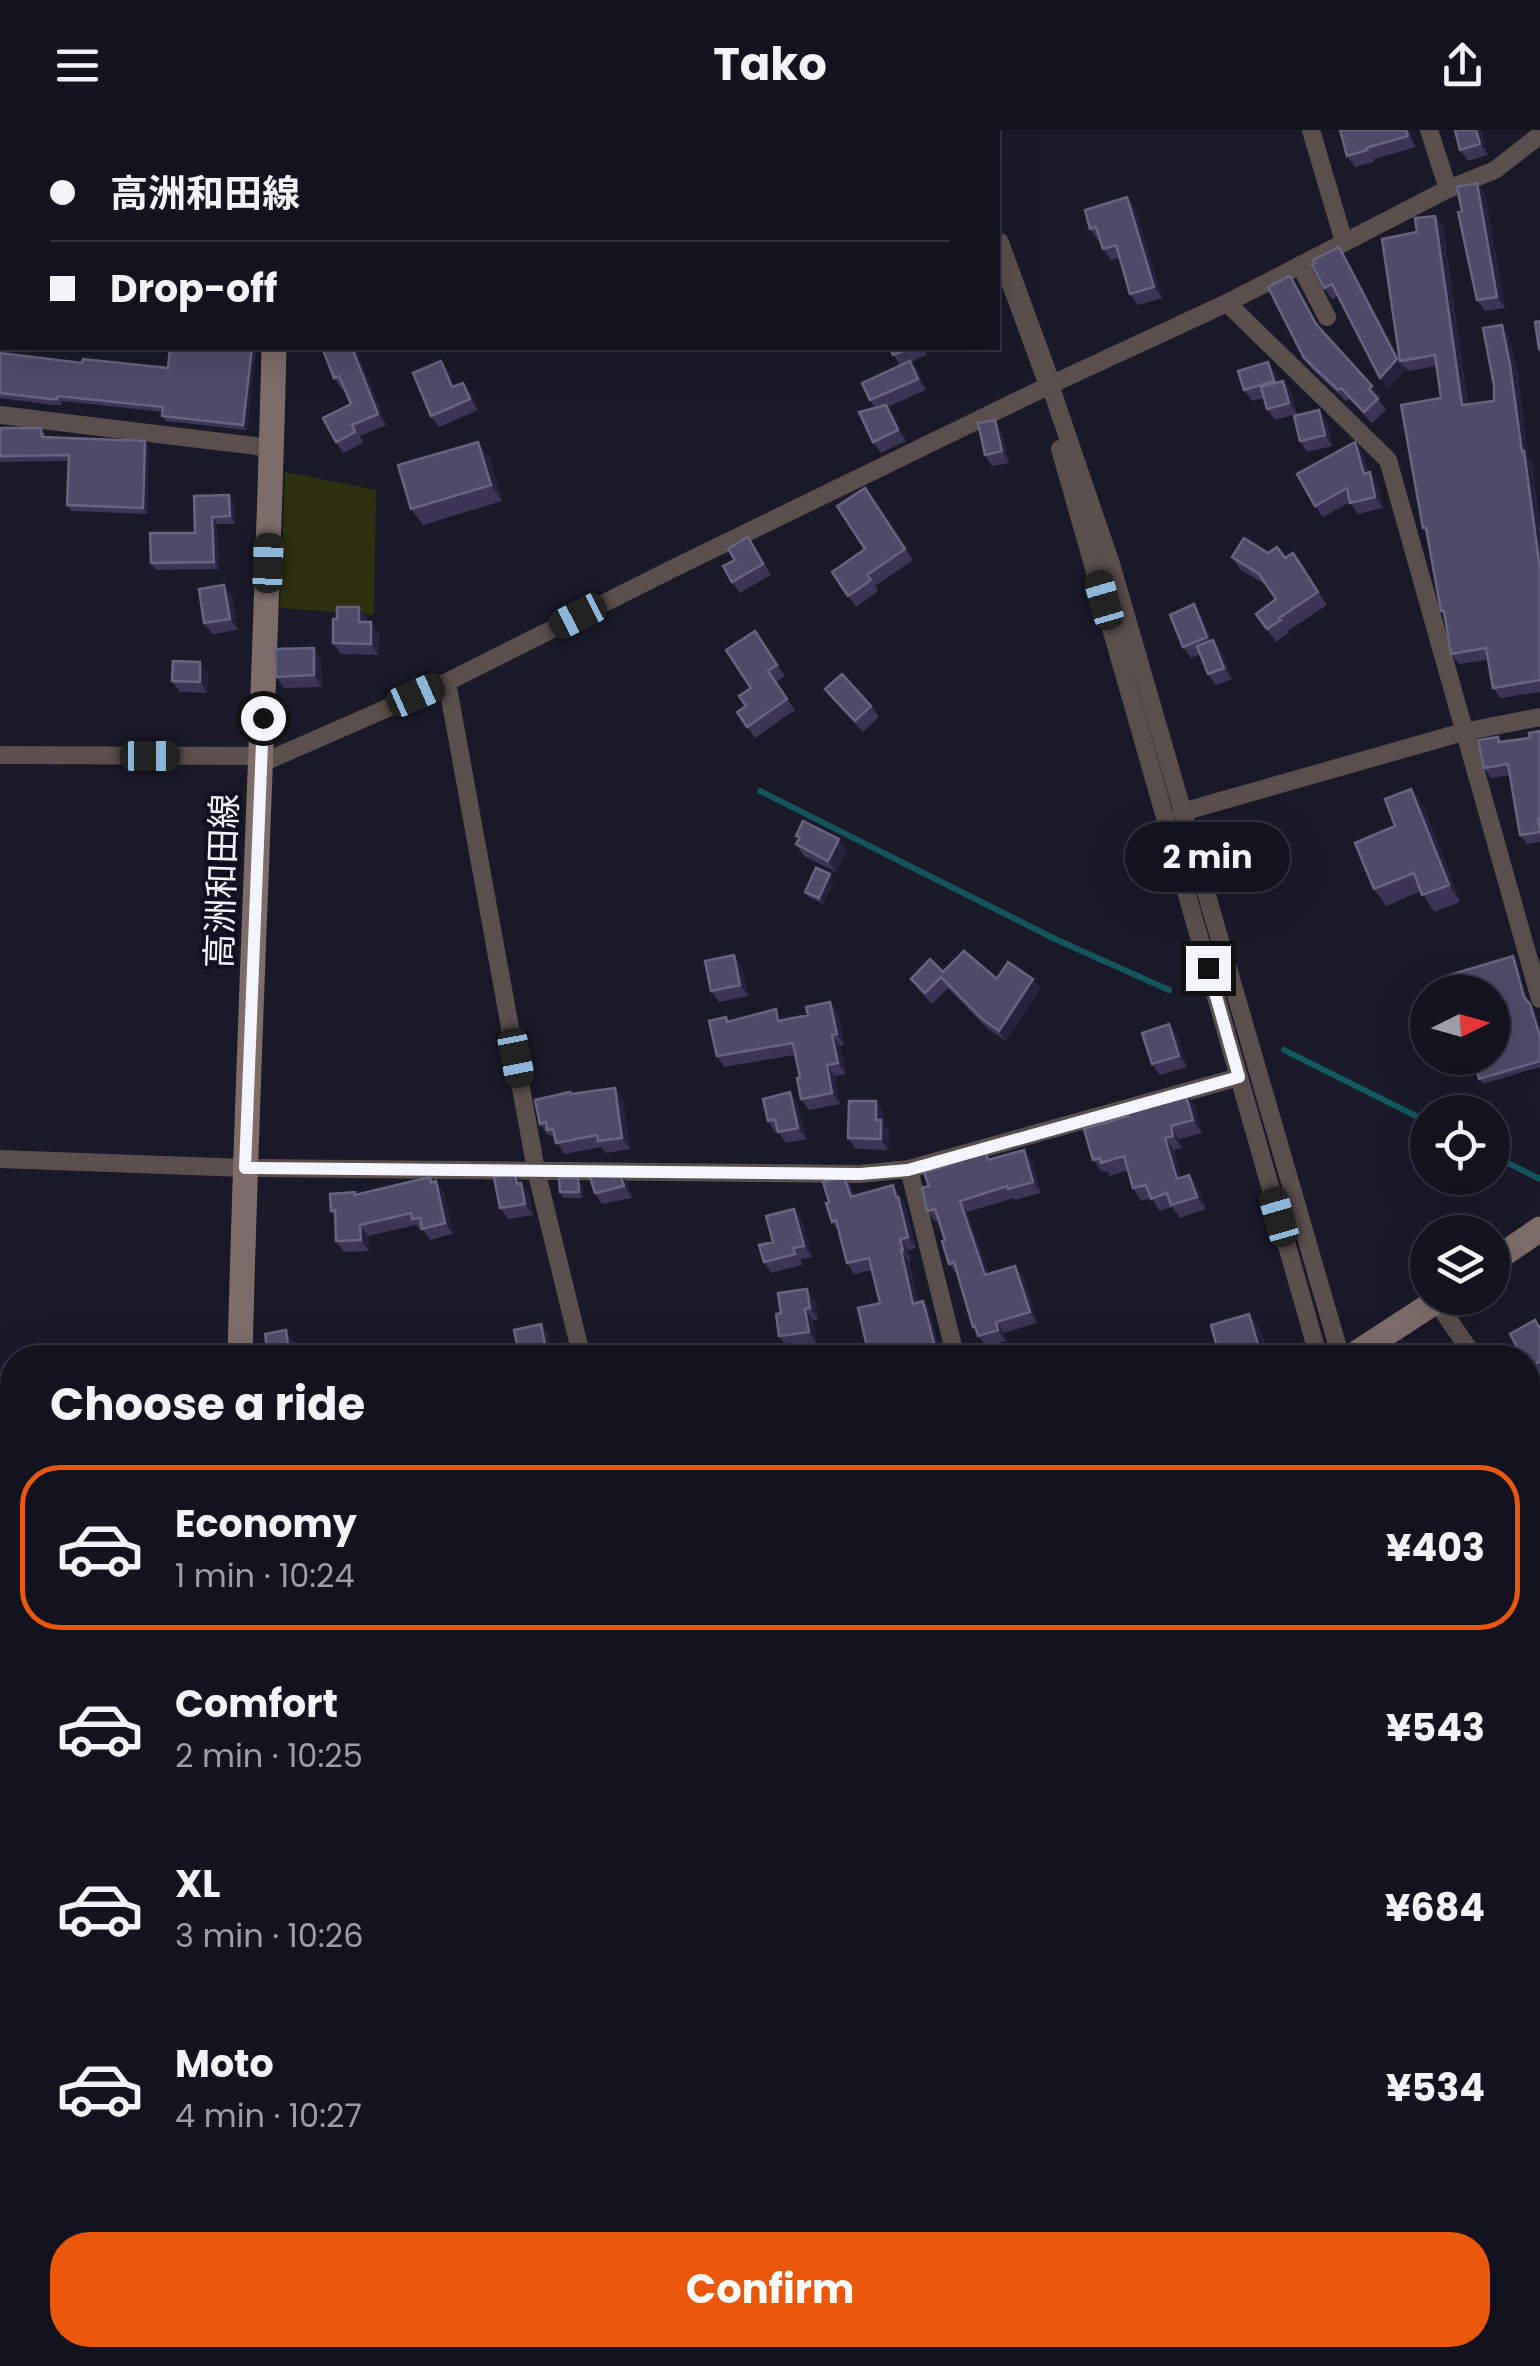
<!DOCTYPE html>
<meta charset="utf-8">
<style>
:root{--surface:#131320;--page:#1c1c29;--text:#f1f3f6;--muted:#9d9ea5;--line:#32323e;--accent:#ea580c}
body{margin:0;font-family:Poppins,"Noto Sans JP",sans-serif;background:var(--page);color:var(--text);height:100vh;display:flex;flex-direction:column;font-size:38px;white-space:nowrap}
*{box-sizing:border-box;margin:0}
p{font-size:32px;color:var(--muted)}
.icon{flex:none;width:55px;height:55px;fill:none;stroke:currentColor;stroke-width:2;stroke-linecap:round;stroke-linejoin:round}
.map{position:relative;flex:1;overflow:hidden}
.details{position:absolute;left:0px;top:1215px;width:1540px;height:1022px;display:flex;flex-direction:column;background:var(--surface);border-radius:40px 40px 0 0;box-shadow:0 10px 40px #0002,0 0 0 2px var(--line)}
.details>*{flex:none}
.guide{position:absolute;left:0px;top:0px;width:1000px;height:220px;box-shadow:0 10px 40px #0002,0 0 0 2px var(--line);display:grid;align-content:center;height:220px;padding:0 50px;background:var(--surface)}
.needle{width:65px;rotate:85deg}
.tools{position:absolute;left:1410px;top:845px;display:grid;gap:20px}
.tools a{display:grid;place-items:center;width:100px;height:100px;border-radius:50%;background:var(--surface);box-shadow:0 10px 40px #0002,0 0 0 2px var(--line);font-size:50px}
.end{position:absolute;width:45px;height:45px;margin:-22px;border:12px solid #f3f4fe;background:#111;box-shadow:0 0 0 5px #111}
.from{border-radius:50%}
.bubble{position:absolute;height:70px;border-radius:35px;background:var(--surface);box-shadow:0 10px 40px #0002,0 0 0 2px var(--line);font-size:32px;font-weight:700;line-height:70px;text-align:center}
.car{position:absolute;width:30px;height:60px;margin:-30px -15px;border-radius:12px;box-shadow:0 0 8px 2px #0007;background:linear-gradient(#222 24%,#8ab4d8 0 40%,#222 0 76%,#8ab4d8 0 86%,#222 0)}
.guide b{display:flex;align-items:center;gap:35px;height:95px;font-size:38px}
.guide b+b{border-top:2px solid var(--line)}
.guide i{width:25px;height:25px;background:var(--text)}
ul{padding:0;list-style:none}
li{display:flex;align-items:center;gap:30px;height:165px;margin:0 20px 15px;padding:0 30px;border:5px solid transparent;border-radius:40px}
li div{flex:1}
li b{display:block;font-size:38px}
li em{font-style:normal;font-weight:700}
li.selected{border-color:var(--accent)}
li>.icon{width:90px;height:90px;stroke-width:1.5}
h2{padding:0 50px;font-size:45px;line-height:120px}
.button{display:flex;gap:20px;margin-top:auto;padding:20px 50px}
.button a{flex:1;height:115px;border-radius:40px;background:var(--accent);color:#fff;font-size:40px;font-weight:700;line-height:115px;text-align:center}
header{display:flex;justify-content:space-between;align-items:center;height:130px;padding:0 50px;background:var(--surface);font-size:45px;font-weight:700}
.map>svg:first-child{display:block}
.green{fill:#2e310e}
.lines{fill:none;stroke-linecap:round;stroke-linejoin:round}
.stream{stroke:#135760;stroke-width:6}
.minor{stroke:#5a4f4d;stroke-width:18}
.tertiary{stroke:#5a4f4d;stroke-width:22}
.secondary{stroke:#7e6c69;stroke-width:25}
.wall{fill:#3c3558}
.shaded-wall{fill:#26213e}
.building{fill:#4f4a6a;stroke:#696481;stroke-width:2.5}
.route{stroke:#f3f4fe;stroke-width:12}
.labels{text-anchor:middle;stroke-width:8;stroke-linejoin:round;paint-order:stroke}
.street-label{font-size:35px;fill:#f3f4fe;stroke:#101020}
</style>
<header><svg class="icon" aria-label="menu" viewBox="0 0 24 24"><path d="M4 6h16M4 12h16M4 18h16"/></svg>Tako<svg class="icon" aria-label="share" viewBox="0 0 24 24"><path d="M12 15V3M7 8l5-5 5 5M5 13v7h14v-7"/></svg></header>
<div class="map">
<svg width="1540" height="2236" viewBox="0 0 1540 2236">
<rect width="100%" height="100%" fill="#19192a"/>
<path class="green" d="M285 342 376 360 374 485 280 478Z"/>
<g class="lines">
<path class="stream" d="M760 661 1055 809 1169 860
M1284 920 1428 992
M1492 1025 1540 1049"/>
<path class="minor" d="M1311 0 1344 112
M1429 0 1448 59
M1300 135 1327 187
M1227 173 1388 330 1540 869
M1050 255 1111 434 1341 1228
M0 285 272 318
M1060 319 1319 1228
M447 552 536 1040 582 1228
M0 625 262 626
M262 633 447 552 676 437 1050 255 1227 173 1448 59 1495 40 1540 5
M1182 682 1463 602 1540 587
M0 1029 245 1038 860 1044 909 1039 1239 947
M909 1039 956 1228
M1436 1171 1475 1228
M1528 1376 1540 1464
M1528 1550 1540 1548
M0 1837 12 1836
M1528 2086 1540 2084
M17 2225 30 2236
M765 2225 778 2236
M194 2236 198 2225
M809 2236 819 2225
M1287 2236 1290 2225"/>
<path class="tertiary" d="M962 0 963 2
M998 113 1050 255
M1416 2236V2225
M1444 2236V2225"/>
<path class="secondary" d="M275 0V2
M1492 1132 1540 1099
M240 1228C248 891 266 554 274 218
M1349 1228 1441 1168
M0 2032 12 2024"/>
</g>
<path class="wall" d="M0 0H121V2H0Z
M688 0H733L724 2H690Z
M739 0H757L749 2H741Z
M859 0H901L894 2H860Z
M1410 0 1416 17 1374 29V32L1355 37 1347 26Z
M1455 0H1481L1488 25 1468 31 1460 20Z
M1485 64 1505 178 1485 181 1477 170 1462 81Z
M1127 67 1135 78 1162 168 1138 175 1130 164 1120 128 1111 130 1103 119 1100 110H1098L1090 99Z
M1435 86 1443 96 1468 274 1494 271 1509 206 1518 246 1528 327 1532 332 1540 398V562L1500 568 1493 558 1488 530 1459 534 1451 524 1445 488 1441 481 1427 403 1423 398 1441 268 1436 236 1408 241 1400 231 1417 102Z
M1339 117 1347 129 1405 240 1387 259 1338 166 1332 169 1324 158Z
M1290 146 1320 199 1380 267 1378 269 1386 280 1372 293 1349 269 1346 271 1312 239 1304 228Z
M256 218 247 300 166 291 162 286 163 282 62 271 61 275H54L0 268V223L82 233 168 238Z
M890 218H924L927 225 911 232 918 242 926 260 887 277 906 311 881 323 873 312 875 278 870 270 900 236Z
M357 221 386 295 360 306 363 313 343 323 336 312 351 274 344 259H342L334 248Z
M449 242 454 256 471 264 478 280 439 297 431 286Z
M1276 243 1279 252 1283 251 1291 262 1297 284 1275 290 1267 279 1263 268 1252 271 1244 260Z
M1327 291 1332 316 1307 322 1300 311Z
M0 298 45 303V307L149 316 147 384 71 381 67 375 69 331 0 332Z
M1002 301 1009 333 992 336 985 325Z
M1355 312 1363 323 1368 343 1377 354 1383 378 1358 384 1350 372 1323 387 1315 376Z
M490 328 502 371 423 395 411 379Z
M865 358 913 430 875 456 878 461 856 477 832 442 865 419Z
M194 366 234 372 235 394H217L219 439 156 440 151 433 195 403Z
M756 418 771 445 740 463 732 452 735 430Z
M1268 423 1285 428 1293 423 1327 475 1288 501 1289 503 1276 512 1256 484 1276 469 1268 456 1241 440 1232 427Z
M232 466 238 500 212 504 204 493Z
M1201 485 1212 511 1213 510 1221 521 1232 549 1216 555 1208 544 1200 524 1191 528 1183 517Z
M367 488V492H371L379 503V525L341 524 333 513Z
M755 501 785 546 776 552 795 580 755 608 737 582 746 576 751 558Z
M314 518 321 529 322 557 284 558 276 547Z
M208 543 207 563 180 562 172 551Z
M825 559 871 576 879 587 863 602 833 570Z
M1540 601V712L1527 714 1520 705 1510 645 1491 648 1484 638 1498 607 1501 611 1530 608Z
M1411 659 1423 675 1460 772 1434 782 1421 761 1386 776 1374 759 1395 696Z
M796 706 847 720 836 742 804 726 796 714 799 710Z
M834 750 823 774 809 767 805 762Z
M1516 832 1528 871 1534 880 1540 899V937L1483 954 1479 949Z
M742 836 748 866 719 872 711 861Z
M943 842 997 849H1033L1040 859 1006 911 988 899 948 858 932 874 918 859 911 849Z
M830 872 838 883 844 915 840 916 846 944 835 946 840 974 809 980 801 969 800 948 795 925 724 937 717 926 726 887 729 891 783 890 808 885Z
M1169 894 1177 905 1187 937 1160 945 1152 934Z
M615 958 623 969 630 1019 605 1023 602 1017 564 1024 556 1011 550 1004 548 1005 540 994 572 964Z
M790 962 797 973 806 1009 786 1013 778 1001 775 1002 768 991Z
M1185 962 1194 974 1202 1003 1179 1009 1182 1018 1174 1020 1181 1048 1189 1045 1198 1057 1206 1079 1180 1088 1172 1077 1160 1081 1151 1068 1141 1071 1133 1058 1128 1040 1110 1046 1107 1041 1102 1042 1093 1030 1128 986Z
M884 983V994L889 1001 888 1020 856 1019 848 1008Z
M1024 1020 1032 1031 1041 1063 1015 1070 1014 1068 967 1082 989 1144 1023 1147 1037 1193 1004 1203 1006 1211 986 1217 973 1197 958 1145 949 1134 945 1110 939 1091 935 1092 927 1081 929 1056 985 1022 990 1029Z
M515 1043 529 1064 533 1085 508 1089 500 1078Z
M620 1043 628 1054 632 1068 602 1074 595 1063Z
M844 1046 852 1057 855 1066H901L906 1077 916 1118 908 1120 911 1130 909 1131 918 1173 923 1171 930 1182 873 1226 867 1217 880 1173 872 1140 854 1144 847 1133 839 1102 832 1092 829 1072Z
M430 1047 444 1063 453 1104 430 1110 423 1100H420L416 1095 368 1106 369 1121 344 1122 336 1111 335 1087 331 1081 355 1062 356 1064Z
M582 1054 583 1068H563L560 1062Z
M794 1079 802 1090 812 1127 801 1129 802 1135 771 1143 764 1132 773 1112Z
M815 1170 818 1190H813L816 1213 787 1217 779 1206 781 1183Z
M1535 1190 1540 1197V1247L1537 1249 1528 1235Z
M1540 1337V1402L1536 1367 1528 1357V1339Z
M1528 1495 1529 1497 1540 1496V1528L1536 1529 1537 1536 1528 1538Z
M1528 1582H1531L1539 1593 1540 1622 1528 1624Z
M0 1604 7 1614V1681H1L0 1771 4 1777 5 1824 0 1825Z
M12 1871V1964H0V1872Z
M1540 2114V2155L1528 2157V2116Z
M706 2225H749L753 2231 749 2236H719Z
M818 2225H1012L1002 2236H825Z"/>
<path class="shaded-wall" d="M107 0H121V2H109Z
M1406 0H1410L1416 17 1408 6Z
M1476 0H1481L1488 25 1480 14Z
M1477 53 1485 64 1505 178 1497 167Z
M1127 67 1135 78 1162 168 1154 157Z
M1435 86 1443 96 1470 286 1462 275Z
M1339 117 1347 129 1405 240 1387 259 1380 248Z
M1502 195 1509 206 1518 246 1528 327 1532 332 1540 398V439Z
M252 218H256L247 300 243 295Z
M352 218H355L357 221 386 295 378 284Z
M441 231 449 242 459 269 452 257Z
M910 231 918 242 926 260 918 249Z
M1268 232 1276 243 1282 262 1274 251Z
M1283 251 1291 262 1297 284 1289 273Z
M463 253 471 264 478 280 470 269Z
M1372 256 1380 267 1377 271 1369 259Z
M886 275 894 286 906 311 898 300Z
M1319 280 1327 291 1332 316 1325 305Z
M995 290 1002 301 1009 333 1002 321Z
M145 311 149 316 147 384 143 378Z
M478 312 490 328 502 371 491 355Z
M1355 312 1363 323 1372 355 1364 344Z
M1370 342 1377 354 1383 378 1375 367Z
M229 365 234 372 235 394 230 386Z
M212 387 217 394 219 439 214 432Z
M224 455 232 466 238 500 230 489Z
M1194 474 1201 485 1215 518 1207 507Z
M359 477 367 488V503L359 492Z
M371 492 379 503V525L371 514Z
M1213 510 1221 521 1232 549 1224 538Z
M314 518 321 529 322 557 314 545Z
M200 532 208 543 207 563 200 552Z
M1411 659 1423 675 1460 772 1449 755Z
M839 709 847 720 836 742 828 731Z
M830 744 834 750 823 774 819 768Z
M734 825 742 836 748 866 740 855Z
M1513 826 1516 832 1528 872 1524 867Z
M1033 849 1040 859 1006 911 999 901Z
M830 872 838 883 844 915 837 904Z
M1530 874 1534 880 1540 899V907Z
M1169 894 1177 905 1187 937 1179 926Z
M832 905 840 916 846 944 838 933Z
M827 935 835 946 840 974 832 963Z
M615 958 623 969 630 1019 622 1008Z
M790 962 797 973 806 1009 798 998Z
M1185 962 1194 974 1202 1003 1193 990Z
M876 971 884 983V994L889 1001 888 1020 881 1009 876 990Z
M1171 996 1179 1009 1182 1018 1173 1006Z
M1165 1008 1174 1020 1185 1062 1177 1049Z
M1024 1020 1032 1031 1041 1063 1033 1052Z
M515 1043 529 1064 533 1085 525 1074 517 1054Z
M620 1043 628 1054 632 1068 624 1056Z
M1189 1045 1198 1057 1206 1079 1197 1067Z
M844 1046 852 1057 859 1078 851 1067Z
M430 1047 437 1058 436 1051 444 1063 453 1104 445 1093Z
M578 1048 582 1054 583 1068 579 1062Z
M893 1055 901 1066 906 1077 916 1118 908 1107Z
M960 1071 967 1082 993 1156 985 1145Z
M794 1079 802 1090 812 1127 804 1116Z
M360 1095 368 1106 369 1121 361 1110Z
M900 1109 908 1120 911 1130 903 1120Z
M901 1120 909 1131 921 1185 913 1174Z
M1015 1136 1023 1147 1037 1193 1030 1182Z
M807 1159 815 1170 818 1190 810 1178Z
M923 1171 930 1182 942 1228H938Z
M805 1179 813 1190 816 1213 809 1202Z
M1249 1184 1261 1200 1269 1228H1262Z
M996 1192 1004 1203 1006 1211 998 1200Z
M541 1194 549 1204 553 1228H548Z
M286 1200 293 1211 301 1228H295L288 1215Z
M1528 1517 1536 1529 1537 1536 1529 1524Z
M1531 1582 1539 1593 1540 1619 1534 1611Z
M0 1604 7 1614V1681L0 1672Z
M0 1680V1771L4 1777 5 1824 0 1817Z
M741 2225H749L753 2231 749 2236H732Z
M944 2225H947L955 2236H935Z
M992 2225H1012L1002 2236H982Z
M1260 2225H1273L1275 2228 1268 2236H1260L1259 2227Z"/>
<path class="building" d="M859 0H878L879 2H860Z
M1340 0H1406L1408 6 1366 18 1367 20 1347 26Z
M1455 0H1476L1480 14 1460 20Z
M1477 53 1497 167 1477 170 1458 82 1462 81 1457 57Z
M1127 67 1154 157 1130 164 1116 115 1103 119 1096 97 1090 99 1085 80Z
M1435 86 1462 275 1494 271V255L1483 198 1502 195 1510 235 1522 322 1524 321 1540 439V550L1493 558 1486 518 1451 524 1444 481H1441L1426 398H1423L1401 275 1441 268 1435 225 1400 231 1382 109 1417 102 1415 88Z
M1339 117 1397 229 1380 248 1332 154 1324 158 1312 135 1315 133 1313 130Z
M1290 146 1316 194 1372 256 1369 259 1378 269 1364 282 1341 258 1338 260 1304 228 1268 157Z
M1540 191V219H1539L1535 192Z
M170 218H252L243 295 162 286 163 277 58 266 57 269H50L0 263V223L82 233 83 229 168 238Z
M330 218H352L378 284 352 295 355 302 336 312 323 288 351 274 339 246 334 248 323 220Z
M890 218H911L893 225Z
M441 231 452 257 463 253 470 269 431 286 413 243Z
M910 231 918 249 870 270 862 253Z
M1268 232 1274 251 1244 260 1238 241Z
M1283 251 1289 273 1267 279 1261 257Z
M886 275 898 300 873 312 859 282Z
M1319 280 1325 305 1300 311 1294 286Z
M995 290 1002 321 985 325 978 293Z
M0 298H41L42 307 145 311 143 378 67 375 69 325 0 326Z
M478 312 491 355 411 379 398 335Z
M1355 312 1364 344 1370 342 1375 367 1350 373 1347 358 1315 376 1297 344Z
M865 358 905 419 867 445 871 450 848 466 832 442 865 419 837 376Z
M229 365 230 386 212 387 214 432 151 433 150 403H195L194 366Z
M748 407 763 434 732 452 723 436 735 430 728 419Z
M1244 408 1268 423 1277 417 1285 428 1293 423 1318 462 1279 488 1281 490 1267 499 1256 484 1276 469 1259 444 1232 427Z
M224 455 230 489 204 493 199 459Z
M1194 474 1207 507 1183 517 1170 485Z
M337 477H359V492H371V514L333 513V489H337Z
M755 501 777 535 768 541 787 569 747 597 737 582 746 576 739 566 751 558 726 520Z
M1213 510 1224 538 1208 544 1197 516Z
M314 518V545L276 547 275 519Z
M173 531 200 532V552L172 551Z
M842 544 871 576 855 591 825 559Z
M1540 601V688L1538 689 1540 702 1520 705 1508 634 1484 638 1478 610 1498 607 1499 612 1530 608 1529 603Z
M1411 659 1449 755 1422 765 1414 743 1374 759 1355 713 1395 696 1385 669Z
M803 691 839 709 828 731 796 714 800 707 796 706Z
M816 738 830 744 819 768 805 762Z
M964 821 997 849 1008 832 1033 849 999 901 981 888 941 847 925 863 911 849 930 829 943 842Z
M734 825 740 855 711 861 705 831Z
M1513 826 1524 867 1530 874 1540 907V931L1479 949 1473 928H1492V862H1454L1449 845Z
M830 872 837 904 832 905 838 933 827 935 832 963 801 969 797 948H800L793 913 717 926 709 891 726 887 727 892 776 879 778 891 808 885 806 877Z
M1169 894 1179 926 1152 934 1142 903Z
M615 958 622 1008 598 1011 597 1005 556 1013 553 999 547 1000 546 992 540 994 535 970 570 962 571 964Z
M790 962 798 998 778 1002 775 989 768 991 763 969Z
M1185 962 1193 990 1171 996 1173 1006 1165 1008 1177 1049 1189 1045 1197 1067 1171 1075 1167 1063 1151 1069 1146 1055 1133 1058 1124 1026 1101 1033 1100 1028 1093 1030 1084 999 1128 986 1126 977Z
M849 971H876V990H881V1009L848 1008Z
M1024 1020 1033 1052 1008 1059 1007 1056 960 1071 985 1145 1015 1136 1030 1182 996 1192 998 1200 978 1206 975 1196 973 1197 954 1132 949 1134 942 1111 945 1110 935 1079 927 1081 922 1058 929 1056 924 1043 985 1022 988 1030Z
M515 1043 517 1054 521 1053 525 1074 500 1078 494 1047Z
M620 1043 624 1056 595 1063 589 1044Z
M844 1046 851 1067 893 1055 896 1067H898L908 1107 900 1109 903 1120H901L913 1174 923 1171 938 1228H873L870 1216 867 1217 858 1178 880 1173 869 1128 847 1133 836 1090 832 1092 826 1073 829 1072 823 1052Z
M430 1047 431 1053 436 1051 445 1093 422 1099 420 1088 412 1089 411 1083 360 1095 361 1110 336 1111 335 1080 331 1081 330 1064 355 1062V1065Z
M559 1048H578L579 1062H560Z
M794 1079 804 1116 793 1118 795 1124 764 1132 759 1115 773 1112 766 1086Z
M807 1159 810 1178 805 1179 809 1202 779 1206 776 1184 781 1183 778 1163Z
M1249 1184 1262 1228H1220L1211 1195Z
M1535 1190 1540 1199V1231L1529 1238 1528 1228H1523L1510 1204Z
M541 1194 548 1228H520L514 1200Z
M286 1200 288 1215 293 1214 295 1228H265L263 1219 267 1218 265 1204Z
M1540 1337V1401L1534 1355H1528V1339Z
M1540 1496V1515L1528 1517V1524V1497Z
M1528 1582H1531L1534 1611 1528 1612Z
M12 1871V1952L0 1953V1872Z
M1540 2114V2143L1528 2145V2116Z
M711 2225H741L732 2236H724Z
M818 2225H944L935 2236H831Z
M948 2225H992L982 2236H965L960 2231 956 2233Z
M1190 2225H1260L1259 2227 1264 2231 1260 2236H1181Z
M0 2227 3 2229 13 2236H0Z"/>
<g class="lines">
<path class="route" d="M263 588 245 1038 860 1044 908 1040 1239 947 1208 838"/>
</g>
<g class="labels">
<g class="street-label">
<text transform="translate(222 751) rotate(-88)" y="12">高洲和田線</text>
</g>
</g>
</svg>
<div class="tools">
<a><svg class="needle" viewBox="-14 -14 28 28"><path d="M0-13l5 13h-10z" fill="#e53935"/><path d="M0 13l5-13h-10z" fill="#9d9ea5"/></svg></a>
<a><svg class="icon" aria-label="locate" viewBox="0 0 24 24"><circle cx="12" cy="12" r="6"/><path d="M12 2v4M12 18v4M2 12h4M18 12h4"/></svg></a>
<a><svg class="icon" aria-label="layers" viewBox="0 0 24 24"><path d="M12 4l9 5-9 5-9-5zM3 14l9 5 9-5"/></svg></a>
</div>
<i class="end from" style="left:263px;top:588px"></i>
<i class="end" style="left:1208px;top:838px"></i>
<div class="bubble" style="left:1125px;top:692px;width:165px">2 min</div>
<i class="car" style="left:268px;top:433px;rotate:2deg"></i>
<i class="car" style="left:1104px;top:470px;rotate:344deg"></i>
<i class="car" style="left:578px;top:486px;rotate:243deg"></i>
<i class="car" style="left:416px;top:565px;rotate:66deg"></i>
<i class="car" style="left:150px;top:626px;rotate:90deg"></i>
<i class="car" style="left:516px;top:928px;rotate:169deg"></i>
<i class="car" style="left:1279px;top:1087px;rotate:344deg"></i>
<div class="guide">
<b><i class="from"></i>高洲和田線</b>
<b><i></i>Drop-off</b>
</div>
<section class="details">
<h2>Choose a ride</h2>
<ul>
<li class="selected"><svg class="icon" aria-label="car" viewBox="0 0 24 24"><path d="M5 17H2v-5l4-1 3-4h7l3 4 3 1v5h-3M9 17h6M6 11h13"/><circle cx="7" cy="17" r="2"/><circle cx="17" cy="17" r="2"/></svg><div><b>Economy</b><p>1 min · 10:24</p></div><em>¥403</em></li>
<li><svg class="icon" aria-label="car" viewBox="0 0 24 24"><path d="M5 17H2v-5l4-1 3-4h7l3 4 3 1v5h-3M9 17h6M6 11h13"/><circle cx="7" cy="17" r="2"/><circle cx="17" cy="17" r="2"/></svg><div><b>Comfort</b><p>2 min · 10:25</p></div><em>¥543</em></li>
<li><svg class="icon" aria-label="car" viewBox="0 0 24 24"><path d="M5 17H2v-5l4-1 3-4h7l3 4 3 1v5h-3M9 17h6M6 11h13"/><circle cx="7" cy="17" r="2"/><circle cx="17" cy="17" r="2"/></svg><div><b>XL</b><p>3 min · 10:26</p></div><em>¥684</em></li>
<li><svg class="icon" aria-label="car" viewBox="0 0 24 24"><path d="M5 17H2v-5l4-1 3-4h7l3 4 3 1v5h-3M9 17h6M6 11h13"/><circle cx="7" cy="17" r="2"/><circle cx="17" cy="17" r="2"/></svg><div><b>Moto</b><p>4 min · 10:27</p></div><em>¥534</em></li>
</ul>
<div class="button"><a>Confirm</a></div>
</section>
</div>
